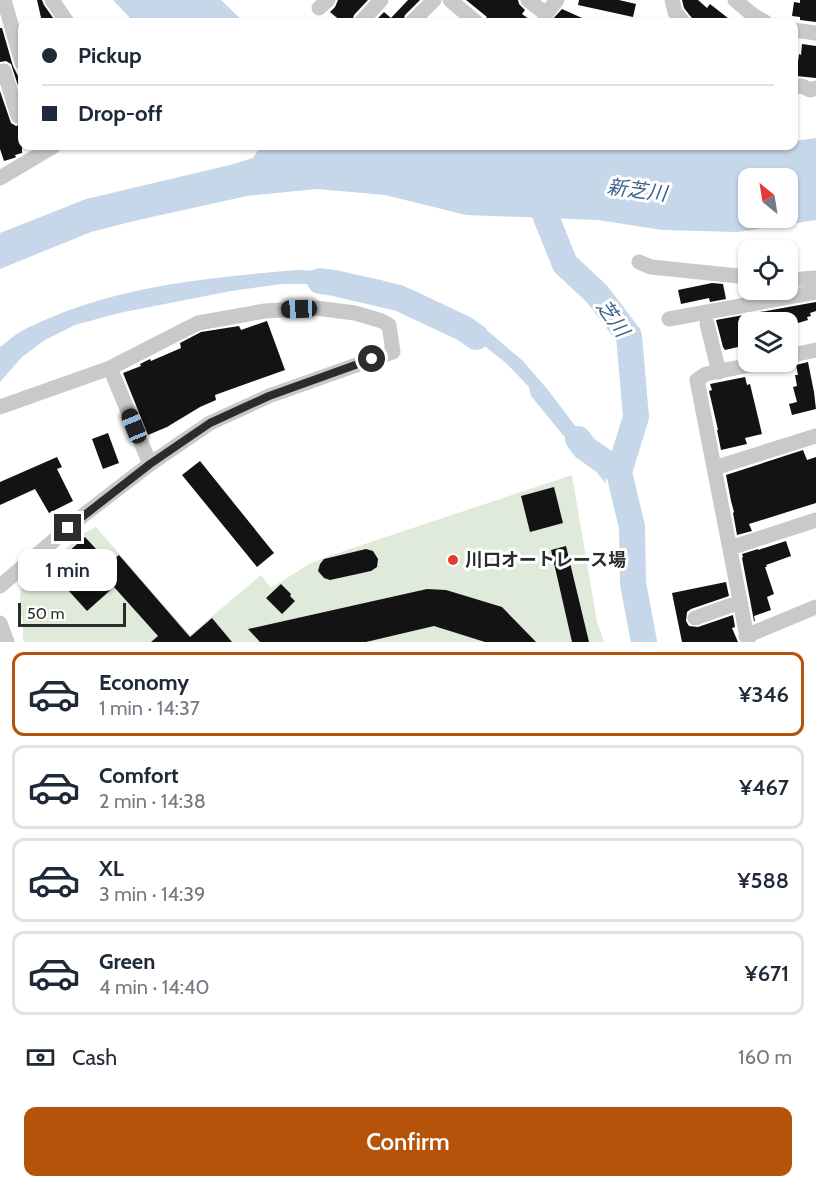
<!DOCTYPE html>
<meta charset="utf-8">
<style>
:root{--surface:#fff;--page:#f6f6f7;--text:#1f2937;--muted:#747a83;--line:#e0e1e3;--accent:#b45309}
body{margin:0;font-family:Cabin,"Noto Sans JP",sans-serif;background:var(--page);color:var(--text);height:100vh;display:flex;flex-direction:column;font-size:22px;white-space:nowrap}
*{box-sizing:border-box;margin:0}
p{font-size:20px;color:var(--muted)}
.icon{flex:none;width:33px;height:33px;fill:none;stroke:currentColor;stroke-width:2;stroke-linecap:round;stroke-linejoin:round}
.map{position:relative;height:642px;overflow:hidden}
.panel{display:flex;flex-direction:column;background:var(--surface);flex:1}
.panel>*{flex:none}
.guide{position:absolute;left:18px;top:18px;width:780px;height:132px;border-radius:12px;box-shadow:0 2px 4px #0004;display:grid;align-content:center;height:132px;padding:0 24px;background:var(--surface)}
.needle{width:39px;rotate:330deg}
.tools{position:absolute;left:738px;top:168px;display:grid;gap:12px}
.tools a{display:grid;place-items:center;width:60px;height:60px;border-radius:12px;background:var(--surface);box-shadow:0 2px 4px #0004;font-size:30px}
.scale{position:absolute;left:18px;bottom:15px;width:108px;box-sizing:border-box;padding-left:6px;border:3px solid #2c2c2c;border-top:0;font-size:16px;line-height:21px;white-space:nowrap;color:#2c2c2c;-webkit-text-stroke:4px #fff;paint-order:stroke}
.end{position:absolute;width:27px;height:27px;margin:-14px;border:8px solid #2c2c2c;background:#fff;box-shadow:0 0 0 3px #fff}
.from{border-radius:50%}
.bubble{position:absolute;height:42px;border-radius:12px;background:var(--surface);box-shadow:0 2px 4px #0004;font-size:20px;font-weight:600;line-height:42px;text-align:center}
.car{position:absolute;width:18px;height:36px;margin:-18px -9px;border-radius:8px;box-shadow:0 0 4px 2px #0007;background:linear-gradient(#222 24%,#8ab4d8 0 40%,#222 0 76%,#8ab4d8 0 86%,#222 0)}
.guide b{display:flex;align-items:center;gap:21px;height:57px;font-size:22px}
.guide b+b{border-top:2px solid var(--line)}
.guide i{width:15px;height:15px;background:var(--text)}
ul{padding:10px 0 0;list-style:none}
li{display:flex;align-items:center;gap:18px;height:84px;margin:0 12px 9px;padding:0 12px;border:3px solid var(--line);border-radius:12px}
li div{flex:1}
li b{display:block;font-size:22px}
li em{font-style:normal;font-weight:600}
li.active{border-color:var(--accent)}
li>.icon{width:54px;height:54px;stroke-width:1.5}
.pay{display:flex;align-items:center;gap:15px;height:66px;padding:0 24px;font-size:22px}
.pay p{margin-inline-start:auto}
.action{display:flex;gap:12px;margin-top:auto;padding:12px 24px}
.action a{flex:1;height:69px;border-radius:12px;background:var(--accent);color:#fff;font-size:24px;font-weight:600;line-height:69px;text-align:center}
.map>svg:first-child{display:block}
.green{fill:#e0eada}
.water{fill:#c6d7e9;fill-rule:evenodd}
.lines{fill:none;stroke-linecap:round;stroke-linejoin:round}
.river{stroke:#c6d7e9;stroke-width:26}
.building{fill:#131313}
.minor{stroke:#c9c9c9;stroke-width:15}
.route{stroke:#2c2c2c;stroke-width:8}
.poi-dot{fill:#df3c32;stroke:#fff;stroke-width:2}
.labels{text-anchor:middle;stroke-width:6;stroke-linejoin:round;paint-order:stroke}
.poi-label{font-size:18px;font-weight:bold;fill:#2c2c2c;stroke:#fff;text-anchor:start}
.water-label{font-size:20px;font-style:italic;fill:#3d638b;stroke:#fff}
</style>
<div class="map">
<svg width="816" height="642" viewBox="0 0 816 642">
<rect width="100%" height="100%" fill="#fff"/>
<path class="green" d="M572 475 597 622 604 642H24C22 636 23 632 23 626 22 611 18 605 21 589L81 535 96 527 190 635 261 575 271 588 309 564 329 556Z"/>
<path class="water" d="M113 0H221L244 22H134Z
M816 138V220L738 232 662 230 598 220 466 215 385 195 317 189 247 196 138 220 91 232 0 269V233L86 199 230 165 253 158 261 146H657L723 147 794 146V141ZM788 178V218H748V178Z
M298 270 339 272 381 280 415 291 456 311 489 332 523 361 548 390 576 427 602 447 606 484 585 457 563 435 531 396 529 387 506 363 468 333 441 317 399 299 366 289 323 284H282L231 291 119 313 75 325 45 340 22 357 0 382V347C7 342 14 335 22 331 30 326 39 323 47 319 125 285 214 277 298 270Z"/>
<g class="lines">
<path class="river" d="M533 185 565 264 597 294 629 336 636 417 619 472 632 527 633 583 644 642
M320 281 334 283 399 298 465 329 476 337
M578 439 585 448 619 472"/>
</g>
<path class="building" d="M37 0H42L44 5 56 22H42Z
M338 0H368L354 15 352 22H342L330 12 335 7Z
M408 0H420L405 15 403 22H374L384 12 391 18Z
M466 0H518L519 4 525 10 522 14 533 22H486L485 19 487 17Z
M579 0H619L636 4 633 17 578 5Z
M682 0H698L707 8 710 4 733 22H698L691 17 684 8Z
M800 0H816V22L800 20V17L792 16 794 2 800 3Z
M562 9 591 22H550Z
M0 28H2L13 66 18 76 22 75V98L11 64 6 61 0 62Z
M802 44 816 46V78L796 76 799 54 801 55Z
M0 91 11 123 16 126 22 124V153L15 155 16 157 14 158 4 161 0 149Z
M712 283 723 284 726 299 710 302 709 298 681 304 678 290Z
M816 302V311L810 313 811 316 807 317 808 320 788 326V322H748V355L740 357 738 347 725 350 723 347 716 320Z
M267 321 285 370 215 395 216 400 200 407 167 427 148 435 123 373 141 366 140 364 150 359 151 361 181 348 180 343 201 332 239 326 241 330Z
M808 362 814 392 816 409 792 415 789 404 797 402 793 387 797 386 795 375H798L796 365Z
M745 377 747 385 750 384 762 434 745 438 747 444 721 450 717 430H718L709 391 712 390 710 384Z
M108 433 119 463 103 469 92 439Z
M803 450 807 460 816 457V503L749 524 752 531 737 535 733 513 734 512 731 501 726 475Z
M57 457 62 467 57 469 73 501 49 513 35 489 0 505V482Z
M200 461 274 553 257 567 182 475Z
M554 487 563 523 530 532 521 496Z
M85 537 109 563 119 555 190 637 212 618 232 642H151L158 636 114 587 87 611 49 569Z
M786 541 791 556 766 565 767 567H765L774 594 767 597 771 610 754 616 755 621H754L742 558 743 557 742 554 758 549V550Z
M566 546 589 642H572L551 550Z
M366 549 373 551 378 559 377 567 371 571 330 580 324 578 318 571 320 564 324 559Z
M726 582 729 596 691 609 687 612 686 621 689 626 698 627 733 615 735 627 732 628 738 642H682L672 593Z
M281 584 291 594 290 596 295 601 282 614 266 598Z
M427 589 446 590 502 607 536 642H485L434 626 366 642H260L248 629Z"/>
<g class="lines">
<path class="minor" d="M4 0 22 63
M52 0 67 22
M450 0 476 22
M528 0 546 14 557 0
M672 0 675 12 683 22
M735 0 753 15 765 22
M319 8 328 0
M361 22 381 0
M412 22 434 0
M794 30 816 33
M4 71 18 116
M794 87 802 86 810 90 816 88
M0 178 54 146
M639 262 651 267 748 277
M788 280 816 278
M669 319 816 292
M707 324 719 372
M788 356 816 350
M110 368 150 464
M0 407 110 368 198 323 265 311 316 308 355 313 382 321 389 325 393 352 269 396 210 423 150 464 85 514 0 586
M714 468 816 436
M730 548 816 520
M695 618 740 602
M0 623 7 642
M746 636 816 607
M748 642 697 380 706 374 765 362"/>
</g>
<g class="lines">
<path class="route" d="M68 528 150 464 210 423 269 396 372 359"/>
</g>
<circle class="poi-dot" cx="453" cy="560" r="6"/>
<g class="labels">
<g class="poi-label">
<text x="465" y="566">川口オートレース場</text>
</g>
<g class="water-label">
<text transform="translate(637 190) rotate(7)" y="7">新芝川</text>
<text transform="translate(613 318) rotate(55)" y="7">芝川</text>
</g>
</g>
</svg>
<div class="tools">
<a><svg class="needle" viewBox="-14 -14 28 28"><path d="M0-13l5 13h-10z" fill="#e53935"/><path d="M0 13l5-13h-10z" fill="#747a83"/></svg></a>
<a><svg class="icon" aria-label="locate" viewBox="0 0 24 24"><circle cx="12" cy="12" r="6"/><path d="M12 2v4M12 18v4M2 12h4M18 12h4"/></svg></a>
<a><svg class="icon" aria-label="layers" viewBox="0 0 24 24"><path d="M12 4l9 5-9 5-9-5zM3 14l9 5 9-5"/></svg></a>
</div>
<div class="scale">50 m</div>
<i class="end from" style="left:372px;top:359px"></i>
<i class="end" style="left:68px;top:528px"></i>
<div class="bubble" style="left:18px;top:549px;width:99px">1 min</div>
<i class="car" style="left:299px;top:309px;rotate:268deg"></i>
<i class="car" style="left:134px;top:426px;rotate:338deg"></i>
<div class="guide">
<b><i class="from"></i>Pickup</b>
<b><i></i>Drop-off</b>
</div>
</div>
<section class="panel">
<ul>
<li class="active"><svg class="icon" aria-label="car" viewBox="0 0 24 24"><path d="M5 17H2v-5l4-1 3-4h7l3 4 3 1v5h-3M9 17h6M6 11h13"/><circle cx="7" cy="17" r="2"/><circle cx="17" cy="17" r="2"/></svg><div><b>Economy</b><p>1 min · 14:37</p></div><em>¥346</em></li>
<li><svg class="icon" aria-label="car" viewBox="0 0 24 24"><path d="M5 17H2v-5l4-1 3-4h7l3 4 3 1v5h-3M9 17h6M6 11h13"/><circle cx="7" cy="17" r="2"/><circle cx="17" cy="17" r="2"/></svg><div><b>Comfort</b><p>2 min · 14:38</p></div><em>¥467</em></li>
<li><svg class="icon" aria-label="car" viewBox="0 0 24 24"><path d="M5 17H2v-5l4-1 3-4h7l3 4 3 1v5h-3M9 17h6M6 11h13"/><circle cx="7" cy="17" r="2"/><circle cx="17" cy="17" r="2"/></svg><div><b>XL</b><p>3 min · 14:39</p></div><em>¥588</em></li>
<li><svg class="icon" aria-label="car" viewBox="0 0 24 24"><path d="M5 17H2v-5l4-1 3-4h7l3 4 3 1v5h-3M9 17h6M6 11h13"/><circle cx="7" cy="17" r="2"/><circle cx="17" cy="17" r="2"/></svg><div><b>Green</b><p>4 min · 14:40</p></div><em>¥671</em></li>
</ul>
<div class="pay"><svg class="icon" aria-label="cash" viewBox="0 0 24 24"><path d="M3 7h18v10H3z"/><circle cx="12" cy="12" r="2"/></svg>Cash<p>160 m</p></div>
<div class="action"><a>Confirm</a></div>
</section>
